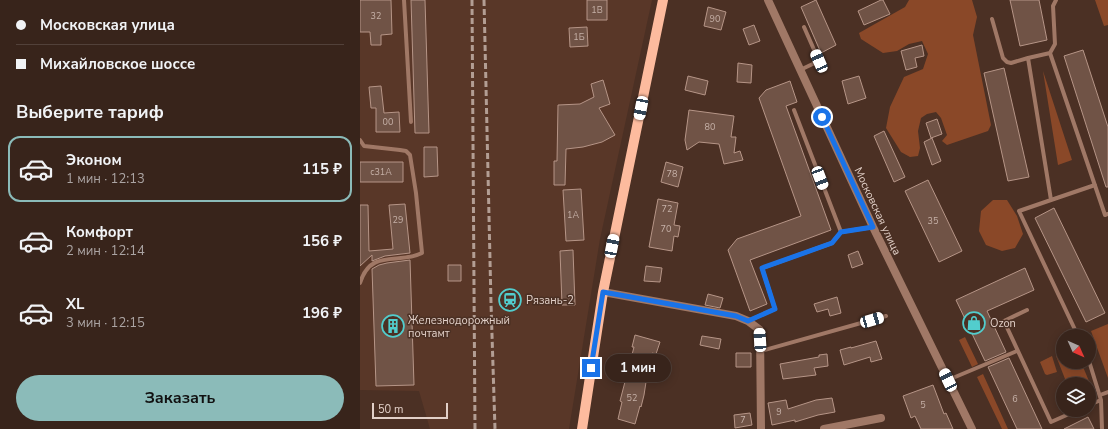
<!DOCTYPE html>
<html lang="ru">
<meta charset="utf-8">
<style>
:root{--surface:#38241b;--page:#433028;--text:#f1f3f6;--muted:#aba4a3;--line:#52413a;--accent:#8bbbb9}
body{margin:0;font-family:"Nunito Sans",sans-serif;background:var(--page);color:var(--text);height:100vh;display:flex;flex-direction:column;font-size:15px;white-space:nowrap}
*{box-sizing:border-box;margin:0}
p{font-size:13px;color:var(--muted)}
.icon{flex:none;width:22px;height:22px;fill:none;stroke:currentColor;stroke-width:2;stroke-linecap:round;stroke-linejoin:round}
.map{position:relative;flex:1;overflow:hidden}
.details{display:flex;flex-direction:column;background:var(--surface);width:360px}
.details>*{flex:none}
.banner{display:grid;align-content:center;height:88px;padding:0 16px;background:var(--surface)}
.needle{width:26px;rotate:135deg}
.buttons{position:absolute;left:696px;top:329px;display:grid;gap:8px}
.buttons a{display:grid;place-items:center;width:40px;height:40px;border-radius:50%;background:var(--surface);box-shadow:0 2px 10px #0003,0 0 0 1px var(--line);font-size:20px}
.scale{position:absolute;left:12px;bottom:10px;width:76px;box-sizing:border-box;padding-left:4px;border:2px solid #e2d0c8;border-top:0;font-size:11px;line-height:14px;white-space:nowrap;color:#e2d0c8;-webkit-text-stroke:3px #4b3024;paint-order:stroke}
.end{position:absolute;width:18px;height:18px;margin:-9px;border:5px solid #1a73e8;background:#fff;box-shadow:0 0 0 2px #fff}
.from{border-radius:50%}
.bubble{position:absolute;height:28px;border-radius:14px;background:var(--surface);box-shadow:0 2px 10px #0003,0 0 0 1px var(--line);font-size:13px;font-weight:700;line-height:28px;text-align:center}
.car{position:absolute;width:12px;height:24px;margin:-12px -6px;border-radius:5px;box-shadow:0 0 3px 1px #0007;background:linear-gradient(#fff 24%,#345 0 40%,#fff 0 76%,#345 0 86%,#fff 0)}
.banner b{display:flex;align-items:center;gap:14px;height:38px;font-size:15px}
.banner b+b{border-top:1px solid var(--line)}
.banner i{width:10px;height:10px;background:var(--text)}
ul{padding:0;list-style:none}
li{display:flex;align-items:center;gap:12px;height:66px;margin:0 8px 6px;padding:0 8px;border:2px solid transparent;border-radius:12px}
li div{flex:1}
li b{display:block;font-size:15px}
li em{font-style:normal;font-weight:700}
li.selected{border-color:var(--accent)}
li>.icon{width:36px;height:36px;stroke-width:1.5}
h2{padding:0 16px;font-size:18px;line-height:48px}
.action{display:flex;gap:8px;margin-top:auto;padding:8px 16px}
.action a{flex:1;height:46px;border-radius:24px;background:var(--accent);color:#111;font-size:16px;font-weight:700;line-height:46px;text-align:center}
main{display:flex;flex:1;min-height:0}
.map>svg:first-child{display:block}
.built{fill:#593728}
.green{fill:#8a4828}
.building{fill:#705346;stroke:#b69587}
.lines{fill:none;stroke-linecap:round;stroke-linejoin:round}
.lane{stroke:#a07866;stroke-width:4}
.street{stroke:#a07866;stroke-width:8}
.primary{stroke:#fdbb9e;stroke-width:10}
.rail{stroke:#b39e94;stroke-width:3;stroke-dasharray:6 3;stroke-linecap:butt}
.route{stroke:#1a73e8;stroke-width:5}
.labels{text-anchor:middle;stroke-width:3;stroke-linejoin:round;paint-order:stroke}
.number-label{font-size:9px;fill:#c6b1a8}
.street-label{font-size:11px;fill:#e2d0c8;stroke:#4b3024}
.poi-label{font-size:11px;fill:#e2d0c8;stroke:#4b3024;text-anchor:start}
</style>
<main>
<section class="details">
<div class="banner">
<b><i class="from"></i>Московская улица</b>
<b><i></i>Михайловское шоссе</b>
</div>
<h2>Выберите тариф</h2>
<ul>
<li class="selected"><svg class="icon" aria-label="car" viewBox="0 0 24 24"><path d="M5 17H2v-5l4-1 3-4h7l3 4 3 1v5h-3M9 17h6M6 11h13"/><circle cx="7" cy="17" r="2"/><circle cx="17" cy="17" r="2"/></svg><div><b>Эконом</b><p>1 мин · 12:13</p></div><em>115 ₽</em></li>
<li><svg class="icon" aria-label="car" viewBox="0 0 24 24"><path d="M5 17H2v-5l4-1 3-4h7l3 4 3 1v5h-3M9 17h6M6 11h13"/><circle cx="7" cy="17" r="2"/><circle cx="17" cy="17" r="2"/></svg><div><b>Комфорт</b><p>2 мин · 12:14</p></div><em>156 ₽</em></li>
<li><svg class="icon" aria-label="car" viewBox="0 0 24 24"><path d="M5 17H2v-5l4-1 3-4h7l3 4 3 1v5h-3M9 17h6M6 11h13"/><circle cx="7" cy="17" r="2"/><circle cx="17" cy="17" r="2"/></svg><div><b>XL</b><p>3 мин · 12:15</p></div><em>196 ₽</em></li>
</ul>
<div class="action"><a>Заказать</a></div>
</section>
<div class="map">
<svg width="748" height="429" viewBox="0 0 748 429">
<rect width="100%" height="100%" fill="#4b3024"/>
<path class="built" d="M0 0H292L240 239 209 429H70L59 391 0 390Z"/>
<path class="green" d="M549 0H612L617 17 613 35 631 125 628 131 587 145 582 141 587 135 581 118 576 112 567 114 561 118 558 131 560 148 558 156 550 157 541 152 526 128 530 107 544 77 563 69 568 54 562 41 549 44 537 51 523 53 501 39 499 33 545 7Z
M735 0H748V25L744 26Z
M683 71 712 160 698 165Z
M633 200H647L657 216 663 234 655 248 642 251 626 245 619 231 621 211Z
M748 324V378L731 331Z
M605 337 618 364 612 367 599 340Z
M703 353V362H721L731 386 729 387V384H707L696 356Z
M692 356 697 372 687 375 685 374 680 362Z
M623 374 648 429H642L617 377Z"/>
<path class="building" d="M0 0H31L32 34 21 35V45H11L10 32H0Z
M51 0H65L69 133H55Z
M227 0H247V20H227Z
M456 0 476 45 461 53 441 7Z
M521 0H523L530 14 504 25 498 11Z
M650 0H679L687 40 660 46Z
M348 7 366 12 361 30 344 26Z
M394 25 400 41 389 45 383 29Z
M227 27 228 46 210 47 209 28Z
M562 45 564 56 555 58 557 67 546 70 541 51Z
M723 50 748 127V187H746L704 56Z
M378 63 392 65 391 83 377 82Z
M644 68 669 177 648 181 624 73Z
M328 76 348 81 345 95 325 90Z
M499 76 506 98 488 104 482 81Z
M243 80 250 104 239 108 255 135 242 142 223 147 206 149 205 185H194V161H197L198 105 220 104 234 97 231 84Z
M430 81 437 102 426 106 471 230 390 260 407 304 390 311 368 250 377 239 441 216 399 98 406 90Z
M21 86 24 113 39 112 40 132H16V108H11L9 87Z
M329 110 374 116 371 137H376L374 153 380 151 383 160 364 164 359 144 339 142 327 150 325 140Z
M577 119 582 134 571 138 566 123Z
M524 131 545 177 534 182 514 136Z
M572 138 581 161 572 165 564 142Z
M64 147H77L78 176 64 177Z
M0 162H43V182H0Z
M306 162 323 167 318 187 301 182Z
M568 180 602 251 579 262 545 191Z
M221 189 224 240 206 241 203 190Z
M298 199 318 203 314 225 320 226 318 237 314 236 312 251 289 247Z
M45 204 50 253 25 256 12 261V255L0 266V205H8L9 251 33 249 29 205Z
M694 208 745 313 726 322 675 218Z
M213 250 215 305H202L200 251Z
M498 251 503 264 492 268 488 255Z
M50 260 54 385 16 386 12 269 19 265 27 263Z
M88 265H101V281H88Z
M286 266 302 268 300 282 284 281Z
M665 268 674 290 627 311 646 352 625 361 596 300Z
M348 294 363 298 360 308 345 305Z
M477 297 481 313 470 316 468 309 457 312 454 304Z
M275 335 300 342 296 354 292 353 284 382H286L284 395 281 407 280 406 275 424 258 419 262 402 260 401 274 347H272Z
M342 336 361 339 359 349 340 345Z
M516 341 522 359 511 362 510 357 484 365 480 350 491 347V348Z
M376 353H391V367H376Z
M467 354 468 366 454 368 456 375 423 379 420 364 459 357V355Z
M649 358 682 429H657L628 367Z
M573 385 584 414 586 413 593 429H561L555 416 551 418 543 396Z
M472 398 475 412 458 415 435 422V420L412 425 408 403 426 400 428 409 456 400Z
M390 413 392 425 375 428 374 415Z
M728 417 734 429H704Z"/>
<g class="lines">
<path class="lane" d="M44 0 51 122
M696 0 693 6 695 44 690 53 668 58 691 200 659 211 718 336
M632 19 643 58 647 62 651 63 668 58
M690 53 745 215 748 214
M440 70 459 61 444 27
M434 110 481 232 513 227
M0 140 4 146 40 150 46 151 50 155 56 193 62 253C38 265 11 248 0 283
M691 200 735 185
M667 310 644 321 691 422 718 410
M388 321 415 309 402 268 472 243 481 232
M401 351 526 316
M729 361 741 400 742 429
M588 380 657 351
M740 395 748 392
M729 405 741 400"/>
<path class="street" d="M408 0 513 227 612 429
M243 292 376 316 388 321 400 330 401 429
M464 429 521 418"/>
<path class="primary" d="M222 429 243 292 303 0"/>
<path class="rail" d="M112 0 115 429
M124 0 131 303 135 429"/>
</g>
<g class="lines">
<path class="route" d="M231 368 243 292 376 316 388 321 415 309 402 268 472 243 481 232 513 227 462 117"/>
</g>
<defs>
<g id="station-ring" transform="scale(1.15)"><circle r="9.5" fill="#4b3024" stroke="#52cdcd" stroke-width="1.5"/><path d="M-3-6H3Q5-6 5-4V2Q5 4 3 4L4.5 6H3L1.5 4h-3L-3 6H-4.5L-3 4Q-5 4-5 2V-4Q-5-6-3-6ZM-3.5-4v3h7v-3ZM-3.5 1v1.5H-2V1ZM2 1v1.5H3.5V1Z" fill="#52cdcd"/></g>
<g id="shop-ring" transform="scale(1.15)"><circle r="9.5" fill="#4b3024" stroke="#52cdcd" stroke-width="1.5"/><path d="M-5-2.5h2.3a2.7 3.5 0 0 1 5.4 0H5L5.5 6h-11ZM-1.5-2.5h3a1.5 2.3 0 0 0-3 0Z" fill="#52cdcd"/></g>
<g id="building-ring" transform="scale(1.15)"><circle r="9.5" fill="#4b3024" stroke="#52cdcd" stroke-width="1.5"/><path d="M-4-6H4V6H1V3H-1V6H-4ZM-2.5-4.3h1.7v1.8h-1.7ZM.8-4.3h1.7v1.8H.8ZM-2.5-1h1.7V.8h-1.7ZM.8-1h1.7V.8H.8Z" fill="#52cdcd"/></g>
</defs>
<g fill-rule="evenodd">
<use href="#station-ring" x="150" y="300"/>
<use href="#shop-ring" x="614" y="323"/>
<use href="#building-ring" x="33" y="326"/>
</g>
<g class="labels">
<g class="number-label">
<text x="237" y="13">1В</text>
<text x="16" y="19">32</text>
<text x="355" y="22">90</text>
<text x="219" y="40">1Б</text>
<text x="28" y="125">00</text>
<text x="350" y="130">80</text>
<text x="21" y="175">с31А</text>
<text x="312" y="177">78</text>
<text x="307" y="212">72</text>
<text x="213" y="218">1А</text>
<text x="38" y="223">29</text>
<text x="573" y="224">35</text>
<text x="306" y="232">70</text>
<text x="272" y="401">52</text>
<text x="655" y="402">6</text>
<text x="563" y="408">5</text>
<text x="419" y="415">9</text>
<text x="383" y="423">7</text>
</g>
<g class="street-label">
<text transform="translate(518 211) rotate(65)" y="4">Московская улица</text>
</g>
<g class="poi-label">
<text x="166" y="304">Рязань-2</text>
<text x="48" y="324">Железнодорожный<tspan x="48" dy="13">почтамт</tspan></text>
<text x="630" y="327">Ozon</text>
</g>
</g>
</svg>
<div class="buttons">
<a><svg class="needle" viewBox="-14 -14 28 28"><path d="M0-13l5 13h-10z" fill="#e53935"/><path d="M0 13l5-13h-10z" fill="#aba4a3"/></svg></a>
<a><svg class="icon" aria-label="layers" viewBox="0 0 24 24"><path d="M12 4l9 5-9 5-9-5zM3 14l9 5 9-5"/></svg></a>
</div>
<div class="scale">50 m</div>
<i class="end from" style="left:462px;top:117px"></i>
<i class="end" style="left:231px;top:368px"></i>
<div class="bubble" style="left:245px;top:354px;width:66px">1 мин</div>
<i class="car" style="left:459px;top:61px;rotate:336deg"></i>
<i class="car" style="left:281px;top:108px;rotate:191deg"></i>
<i class="car" style="left:460px;top:178px;rotate:159deg"></i>
<i class="car" style="left:252px;top:246px;rotate:11deg"></i>
<i class="car" style="left:512px;top:320px;rotate:74deg"></i>
<i class="car" style="left:400px;top:340px;rotate:357deg"></i>
<i class="car" style="left:588px;top:380px;rotate:334deg"></i>
</div>
</main>
